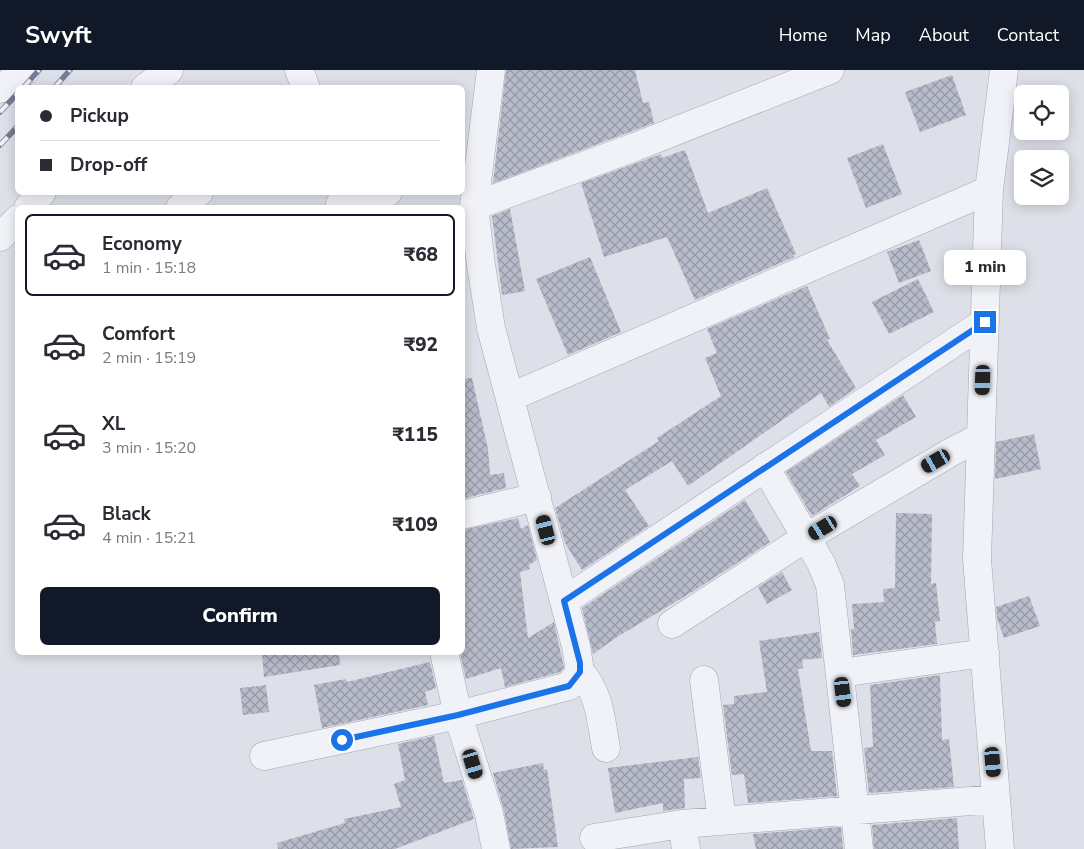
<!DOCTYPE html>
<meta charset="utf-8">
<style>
:root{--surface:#fff;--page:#f2f2f3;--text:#2b2b33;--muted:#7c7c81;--line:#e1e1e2;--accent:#111827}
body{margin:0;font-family:"Nunito Sans",sans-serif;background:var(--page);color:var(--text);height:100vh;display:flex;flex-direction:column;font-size:19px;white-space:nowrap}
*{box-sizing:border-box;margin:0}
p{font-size:16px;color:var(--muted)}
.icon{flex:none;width:28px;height:28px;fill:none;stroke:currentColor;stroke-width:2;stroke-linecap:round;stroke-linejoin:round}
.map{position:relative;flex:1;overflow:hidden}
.side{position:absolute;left:15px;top:135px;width:450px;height:450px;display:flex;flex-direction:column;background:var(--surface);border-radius:8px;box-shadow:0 2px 12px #0003}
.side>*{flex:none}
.banner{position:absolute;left:15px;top:15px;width:450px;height:110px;border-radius:8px;box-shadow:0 2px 12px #0003;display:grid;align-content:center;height:110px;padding:0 25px;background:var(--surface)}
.buttons{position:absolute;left:1014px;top:15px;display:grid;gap:10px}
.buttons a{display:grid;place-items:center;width:55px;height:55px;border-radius:8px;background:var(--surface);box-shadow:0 2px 12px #0003;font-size:25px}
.end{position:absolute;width:22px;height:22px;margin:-11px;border:6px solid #1a73e8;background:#fff;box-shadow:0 0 0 2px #fff}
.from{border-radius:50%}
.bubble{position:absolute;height:35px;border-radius:8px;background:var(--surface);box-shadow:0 2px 12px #0003;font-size:16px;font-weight:800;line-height:35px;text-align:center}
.car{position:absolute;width:15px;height:30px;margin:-15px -8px;border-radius:6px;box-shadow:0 0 4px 1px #0007;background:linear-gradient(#222 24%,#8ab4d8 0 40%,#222 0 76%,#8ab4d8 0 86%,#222 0)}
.banner b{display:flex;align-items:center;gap:18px;height:48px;font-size:19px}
.banner b+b{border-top:1px solid var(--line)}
.banner i{width:12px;height:12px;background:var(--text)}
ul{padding:9px 0 0;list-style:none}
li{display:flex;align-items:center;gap:15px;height:82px;margin:0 10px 8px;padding:0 15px;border:2px solid transparent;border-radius:8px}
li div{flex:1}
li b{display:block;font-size:19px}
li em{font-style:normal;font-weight:800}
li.selected{border-color:var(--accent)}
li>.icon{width:45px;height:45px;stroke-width:1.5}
.primary-button{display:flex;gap:10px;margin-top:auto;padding:10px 25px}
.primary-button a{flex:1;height:58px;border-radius:8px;background:var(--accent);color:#fff;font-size:20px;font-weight:800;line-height:58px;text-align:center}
header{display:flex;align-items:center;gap:30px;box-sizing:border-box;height:70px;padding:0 25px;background:var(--accent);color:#fff}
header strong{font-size:24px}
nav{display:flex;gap:28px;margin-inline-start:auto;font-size:18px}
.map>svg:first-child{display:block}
.building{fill:url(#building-cross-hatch)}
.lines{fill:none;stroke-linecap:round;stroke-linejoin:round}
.minor-casing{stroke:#a3a6b3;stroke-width:29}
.minor{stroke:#f1f2f7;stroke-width:28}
.rail-casing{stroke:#767c93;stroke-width:5.5}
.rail{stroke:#eef0f6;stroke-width:4;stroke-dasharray:11;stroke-linecap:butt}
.route{stroke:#1a73e8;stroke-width:6}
</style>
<header>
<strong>Swyft</strong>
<nav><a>Home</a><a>Map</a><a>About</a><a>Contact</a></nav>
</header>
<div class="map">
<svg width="1084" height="779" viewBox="0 0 1084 779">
<defs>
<pattern id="building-cross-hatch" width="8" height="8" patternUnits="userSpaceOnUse" patternTransform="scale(1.25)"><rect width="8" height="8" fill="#b8bbc9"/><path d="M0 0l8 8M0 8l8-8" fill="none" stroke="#9598a5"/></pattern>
</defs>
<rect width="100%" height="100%" fill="#dee0e9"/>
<path class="building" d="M506 0H635L643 33 649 32 654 53 493 113Z
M952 5 966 45 920 62 905 22Z
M883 74 902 124 866 138 847 88Z
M685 80 708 143 767 118 796 184 793 185 794 187 695 230 667 167 604 187 581 113 661 84 662 88Z
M510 139 525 221 502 225 492 146Z
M919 170 931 201 899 213 887 182Z
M590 187 621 262 568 285 536 209Z
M918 209 934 242 889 264 872 232Z
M807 216 830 269 827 270 856 318 829 337 821 323 688 416 672 391 625 420 649 456 582 500 565 473 555 438 659 371 657 368 721 326 705 288 717 283 707 259Z
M472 308 488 379 490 405 504 403 506 418 462 429V309Z
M903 325 916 347 876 370 885 385 852 404 860 416 812 446 786 402Z
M1034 364 1041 399 995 409 996 372Z
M745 430 770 472 692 522 617 567 593 584 582 538Z
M896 443 932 444 931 514 936 513 940 551 935 552 937 574 853 585 851 559H854L852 534 884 532 883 519 895 518Z
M518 448 521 459 528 455 537 490 529 495 530 499 520 502 528 568 554 552 564 598 560 602 505 617 501 598 466 609 460 583H462V460Z
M782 502 792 520 767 534 758 517Z
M1029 526 1040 556 1004 568 997 548 996 537Z
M819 562 822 588 802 590 803 598 798 599 811 681H832L837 726 748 733 744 704 732 705 723 635 734 634V626L767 622 759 571Z
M262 582H339L340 595 264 607Z
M430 592 436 618 425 622 428 635 322 658 314 615 346 609 347 612Z
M940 605 942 670 949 669 954 717 869 723 864 678 873 677 870 615Z
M266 615 269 642 243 645 240 618Z
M434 666 444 713 462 710 474 749 395 779H278L277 773 345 753 344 749 401 737 394 714 405 710 398 674Z
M698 687 701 708 684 709 685 738 663 741V733L615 743 608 698Z
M543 693 544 700 547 699 558 777 511 779 504 741 493 703Z
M957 748 959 779H874L872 755Z
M841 757 843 779H756L753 764Z"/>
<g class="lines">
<g class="minor-casing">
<path id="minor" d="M299 0 306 18
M145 18 169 0
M0 19 26 0
M340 134 388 122
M474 136 635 77 830 0
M28 138 42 122
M180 138 199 122
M0 167 18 149
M511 327 989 120
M765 397 821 493 830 515 859 779
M462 445 537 427
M564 531 985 252
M672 554 807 467 953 381 981 367
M444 582 458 645 489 744 496 779
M580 602C600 623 601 651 606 678
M840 603 985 583
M704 610 722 751
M264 686 458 645 569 616 580 602 576 576 491 258 481 195 474 136 491 0
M682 754 686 779
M594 768 682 754 996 729
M1000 779 977 489 989 120 1004 0"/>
</g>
<use href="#minor" class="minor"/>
<g class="rail-casing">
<path id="rail" d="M23 18 39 0
M54 18 70 0
M0 42 18 23
M0 75 18 56"/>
</g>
<use href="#rail" class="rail"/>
</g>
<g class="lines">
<path class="route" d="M342 670 458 645 569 616 580 602V593L564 531 985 252"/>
</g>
</svg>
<div class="buttons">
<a><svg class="icon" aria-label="locate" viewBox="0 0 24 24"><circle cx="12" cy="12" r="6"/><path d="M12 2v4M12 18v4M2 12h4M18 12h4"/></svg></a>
<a><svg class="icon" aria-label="layers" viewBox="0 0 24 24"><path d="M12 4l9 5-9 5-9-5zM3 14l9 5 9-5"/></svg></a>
</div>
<i class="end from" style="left:342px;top:670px"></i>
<i class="end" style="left:985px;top:252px"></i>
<div class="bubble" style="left:944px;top:180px;width:82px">1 min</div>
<i class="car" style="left:983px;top:310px;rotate:182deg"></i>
<i class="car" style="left:936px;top:391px;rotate:240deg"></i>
<i class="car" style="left:823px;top:458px;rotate:239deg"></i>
<i class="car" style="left:546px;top:460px;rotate:346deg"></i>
<i class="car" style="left:843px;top:622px;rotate:173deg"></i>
<i class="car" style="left:993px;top:692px;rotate:175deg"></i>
<i class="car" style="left:473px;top:694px;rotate:163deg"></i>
<div class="banner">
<b><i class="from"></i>Pickup</b>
<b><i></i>Drop-off</b>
</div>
<section class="side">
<ul>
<li class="selected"><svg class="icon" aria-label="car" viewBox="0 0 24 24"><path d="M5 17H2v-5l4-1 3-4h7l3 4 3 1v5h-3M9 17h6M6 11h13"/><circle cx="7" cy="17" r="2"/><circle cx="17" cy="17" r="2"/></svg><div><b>Economy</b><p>1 min · 15:18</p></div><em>₹68</em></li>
<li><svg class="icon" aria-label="car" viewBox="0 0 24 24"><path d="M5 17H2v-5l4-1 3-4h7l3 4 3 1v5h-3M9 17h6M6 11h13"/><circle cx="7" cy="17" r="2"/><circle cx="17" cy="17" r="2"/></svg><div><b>Comfort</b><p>2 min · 15:19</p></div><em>₹92</em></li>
<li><svg class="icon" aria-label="car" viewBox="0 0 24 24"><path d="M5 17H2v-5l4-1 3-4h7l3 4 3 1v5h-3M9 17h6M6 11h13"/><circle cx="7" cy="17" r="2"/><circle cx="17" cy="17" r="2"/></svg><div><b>XL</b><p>3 min · 15:20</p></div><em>₹115</em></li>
<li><svg class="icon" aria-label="car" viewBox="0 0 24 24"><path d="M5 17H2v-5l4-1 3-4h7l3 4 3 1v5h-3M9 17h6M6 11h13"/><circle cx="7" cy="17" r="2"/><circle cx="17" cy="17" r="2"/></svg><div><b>Black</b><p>4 min · 15:21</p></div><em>₹109</em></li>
</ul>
<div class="primary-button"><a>Confirm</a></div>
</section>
</div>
